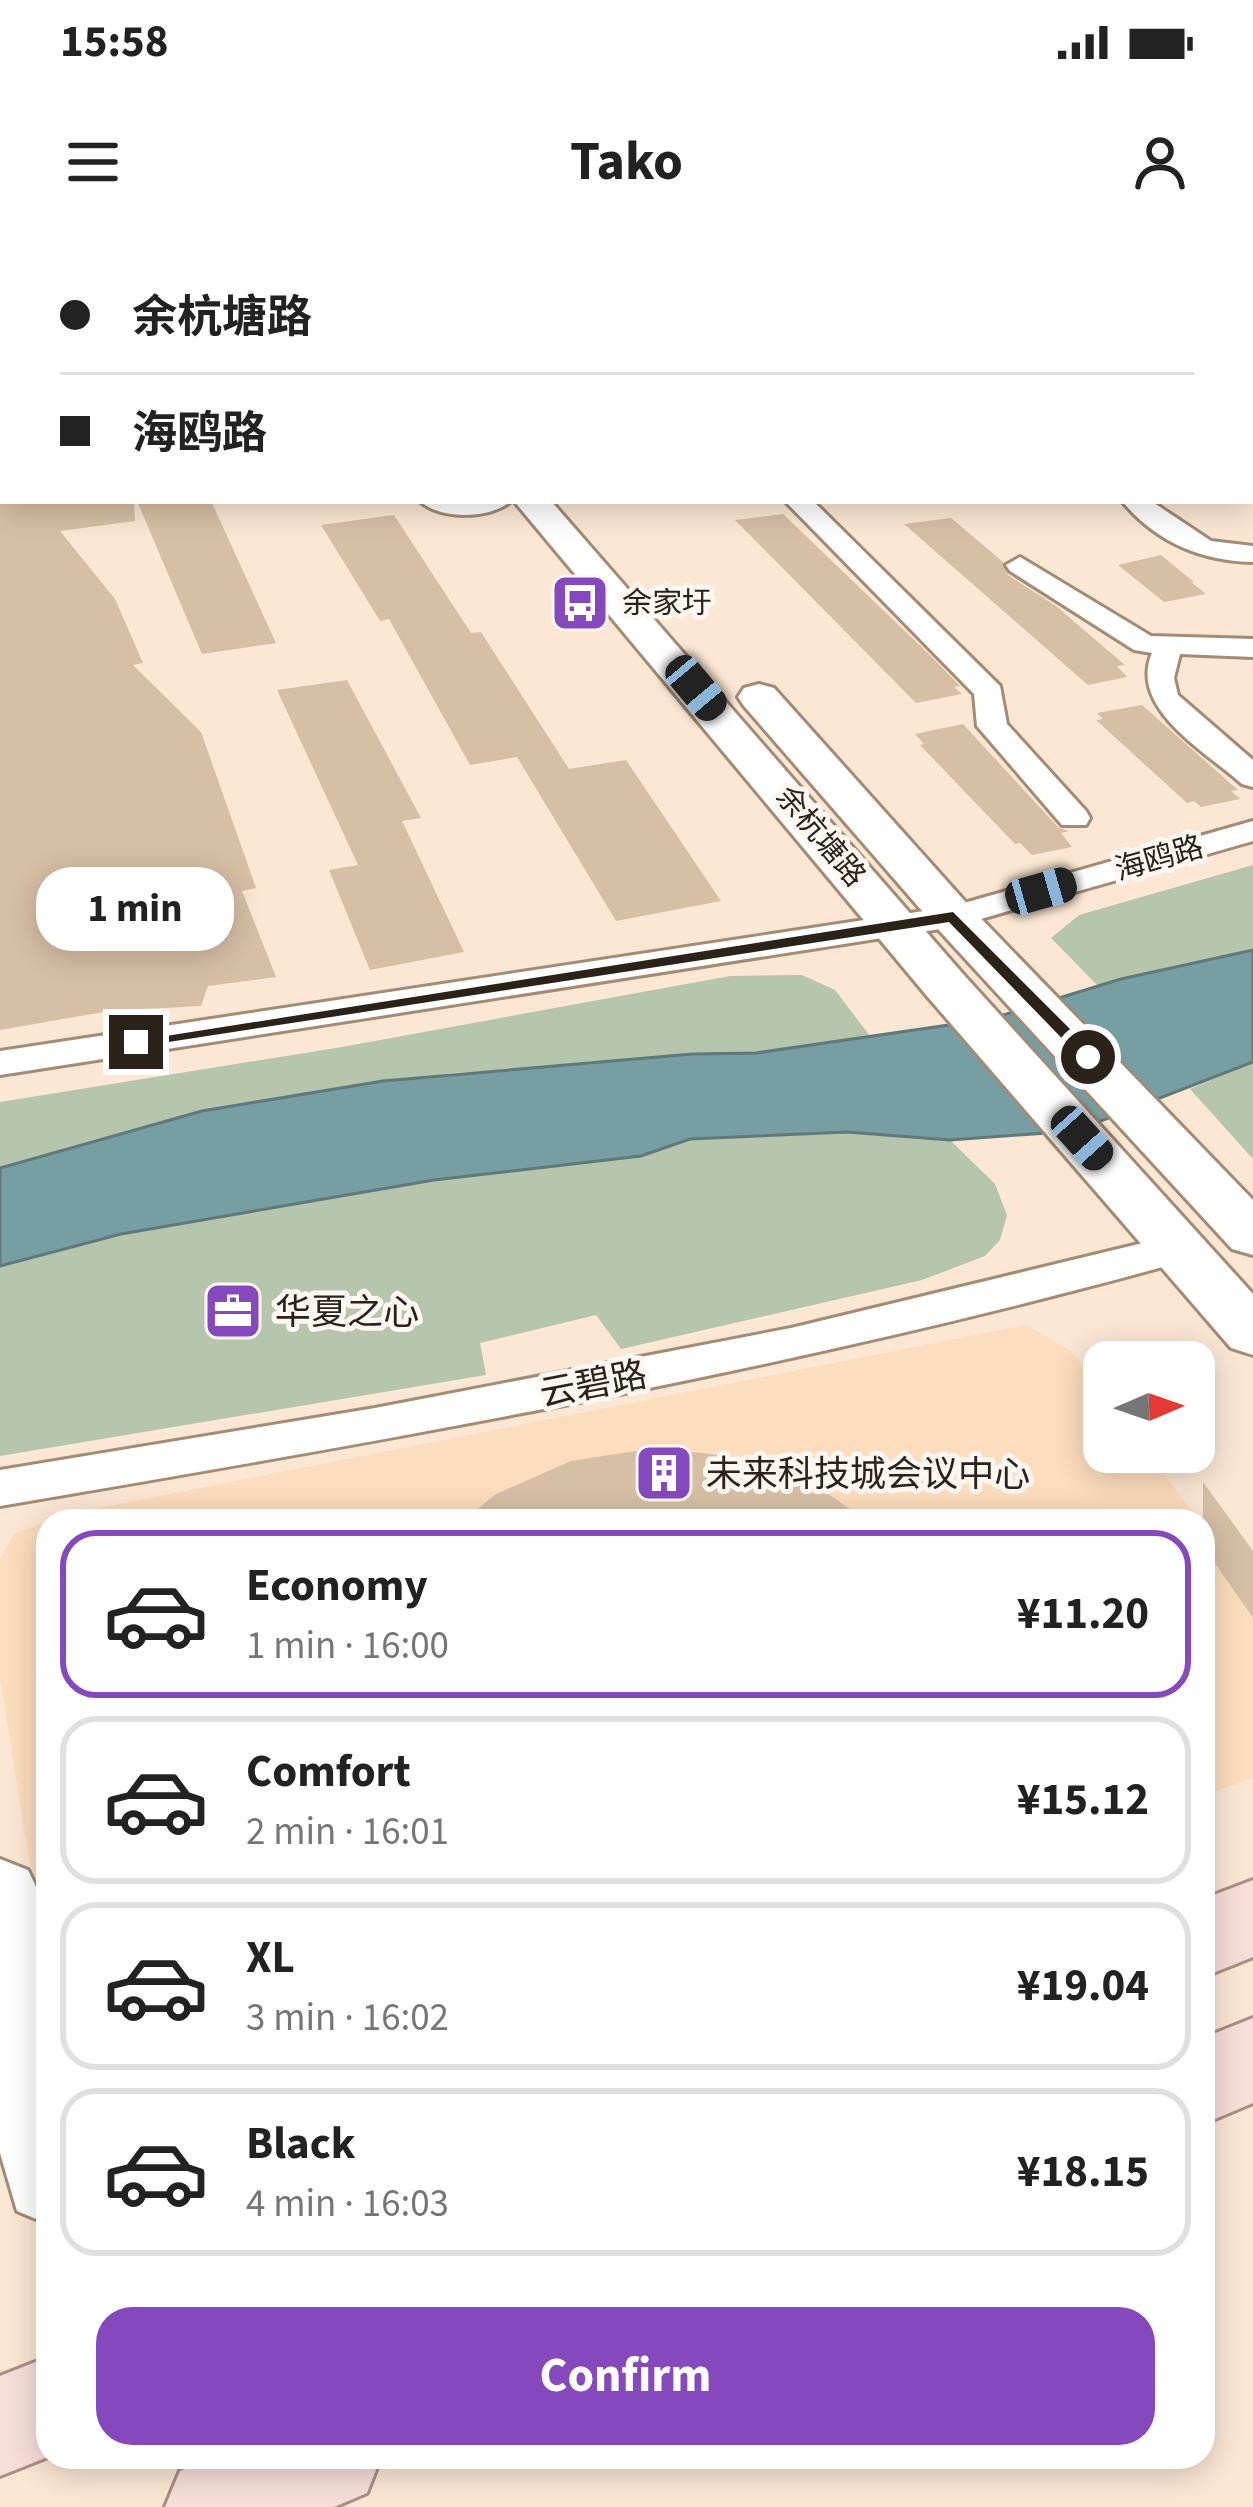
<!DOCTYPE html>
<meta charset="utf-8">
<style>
:root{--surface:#fff;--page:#f2f2f2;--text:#222;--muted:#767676;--line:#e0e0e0;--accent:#8548bd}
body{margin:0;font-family:"Source Sans 3","Noto Sans SC",sans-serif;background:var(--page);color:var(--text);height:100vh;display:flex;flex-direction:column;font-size:45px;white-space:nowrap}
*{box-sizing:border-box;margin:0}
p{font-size:39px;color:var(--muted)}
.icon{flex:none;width:66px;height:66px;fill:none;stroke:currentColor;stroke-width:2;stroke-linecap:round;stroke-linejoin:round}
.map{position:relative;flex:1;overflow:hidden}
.panel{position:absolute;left:36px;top:1269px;width:1179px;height:960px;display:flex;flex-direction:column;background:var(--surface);border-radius:36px;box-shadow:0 6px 30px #0003}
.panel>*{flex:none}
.guide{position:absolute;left:0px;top:0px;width:1254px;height:264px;box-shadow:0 6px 30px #0003;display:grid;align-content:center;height:264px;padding:0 60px;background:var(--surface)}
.needle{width:78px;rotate:88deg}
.tools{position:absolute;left:1083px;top:1101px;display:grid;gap:24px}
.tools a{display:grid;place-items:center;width:132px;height:132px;border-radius:24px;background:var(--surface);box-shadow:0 6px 30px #0003;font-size:60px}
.end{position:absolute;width:54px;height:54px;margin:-27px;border:15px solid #2b2219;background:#fff;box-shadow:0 0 0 6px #fff}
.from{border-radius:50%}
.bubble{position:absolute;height:84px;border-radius:36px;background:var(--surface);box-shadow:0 6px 30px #0003;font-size:39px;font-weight:700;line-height:84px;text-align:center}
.car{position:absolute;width:36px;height:72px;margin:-36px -18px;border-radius:15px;box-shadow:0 0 9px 3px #0007;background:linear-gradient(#222 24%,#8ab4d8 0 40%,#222 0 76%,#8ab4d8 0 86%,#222 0)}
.guide b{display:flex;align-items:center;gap:42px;height:114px;font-size:45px}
.guide b+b{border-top:3px solid var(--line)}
.guide i{width:30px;height:30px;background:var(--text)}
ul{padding:21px 0 0;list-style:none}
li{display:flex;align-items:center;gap:36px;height:168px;margin:0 24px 18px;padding:0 36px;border:6px solid var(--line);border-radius:36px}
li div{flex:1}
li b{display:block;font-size:45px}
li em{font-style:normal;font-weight:700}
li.active{border-color:var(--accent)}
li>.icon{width:108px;height:108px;stroke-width:1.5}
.primary-button{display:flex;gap:24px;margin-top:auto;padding:24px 60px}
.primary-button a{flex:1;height:138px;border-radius:36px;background:var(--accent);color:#fff;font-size:48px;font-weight:700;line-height:138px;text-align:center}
.status{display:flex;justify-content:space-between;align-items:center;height:84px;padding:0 60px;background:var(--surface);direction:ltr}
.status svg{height:33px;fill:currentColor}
header{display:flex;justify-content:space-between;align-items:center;height:156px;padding:0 60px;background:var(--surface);font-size:54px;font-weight:700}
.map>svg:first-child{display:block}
.built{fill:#fcddbd}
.green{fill:#b6c6ad}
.water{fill:#769ea3;stroke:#60797a;stroke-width:3}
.building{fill:#d7bfa6}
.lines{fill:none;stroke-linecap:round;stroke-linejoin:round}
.street-casing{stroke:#a38b74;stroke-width:6}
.secondary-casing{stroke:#a38b74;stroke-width:6}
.primary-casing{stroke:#ae8e86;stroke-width:6}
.street{fill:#fff;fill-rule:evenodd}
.secondary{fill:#fff;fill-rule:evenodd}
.primary{fill:#f8ded9;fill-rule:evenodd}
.route{fill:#2b2219}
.labels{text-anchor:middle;stroke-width:10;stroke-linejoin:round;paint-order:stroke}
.far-poi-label{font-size:30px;fill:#2b2219;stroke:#fcf7f2;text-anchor:start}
.far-street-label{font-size:30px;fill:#2b2219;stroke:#fcf7f2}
.poi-label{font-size:36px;fill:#2b2219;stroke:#fcf7f2;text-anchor:start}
.street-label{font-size:36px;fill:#2b2219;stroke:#fcf7f2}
</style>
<div class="status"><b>15:58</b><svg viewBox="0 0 49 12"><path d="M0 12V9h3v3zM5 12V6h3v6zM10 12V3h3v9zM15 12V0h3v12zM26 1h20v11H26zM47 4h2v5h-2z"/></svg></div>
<header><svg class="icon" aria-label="menu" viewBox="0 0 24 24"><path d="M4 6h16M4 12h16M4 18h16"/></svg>Tako<svg class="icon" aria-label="person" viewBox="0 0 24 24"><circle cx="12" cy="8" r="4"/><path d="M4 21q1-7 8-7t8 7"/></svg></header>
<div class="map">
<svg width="1253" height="2267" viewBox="0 0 1253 2267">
<rect width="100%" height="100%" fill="#fbe7d3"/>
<path class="built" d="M388 0H835L839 3H390Z
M1027 1085 1072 1112 1104 1154V1212H1147L1199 1281H53L94 1269Z
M48 1282V1738L0 1438V1319L14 1293Z
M1203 1286 1253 1352V1538L1203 1556Z"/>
<path class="green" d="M1253 625V710L1098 746 1051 698 1079 675Z
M802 735 835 750 870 796 756 813 453 833 202 871 0 928V862L342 807 730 736Z
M1253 822V919L1190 849Z
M847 892 950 900 995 944 1007 975 1000 1000 985 1016 922 1040 621 1109 596 1075 480 1103 486 1135 0 1216V1026L121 994 434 940 641 916 690 899Z"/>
<path class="water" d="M1253 710V822L1075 891 950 900 847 892 690 899 641 916 434 940 121 994 0 1026V928L202 871 383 841 692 814 756 813 990 779 1121 739Z"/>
<path class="building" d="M0 261H134L135 281 60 291 115 359 143 423 133 425 201 492 256 648 242 651 276 737 208 746 201 766 109 771 0 790Z
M137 261H211L276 403 202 414Z
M783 274 931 416 960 446 954 447 962 454 916 463 735 280Z
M394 275 471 393 481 392 569 529 626 520 721 661 616 681 517 517 470 525 389 379 380 381 321 285Z
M951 278 1003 322 1008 335 1056 366 1125 425 1117 426 1127 437 1088 445 904 284Z
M1161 315 1194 342H1191L1206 354 1164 362 1118 325Z
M347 440 421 578 402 581 464 712 370 730 329 630 358 625 277 450Z
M1142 465 1238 550 1231 551 1240 559 1201 567 1194 561 1187 563 1096 480 1103 479 1097 473Z
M963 484 1059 588 1069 591 1061 593 1072 607 1032 615 1020 603 1015 604 920 505 924 504 915 494Z
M655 1208 739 1217 817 1246 867 1281H463L496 1254 571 1221Z
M1203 1242 1253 1311V1378L1203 1306Z"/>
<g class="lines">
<g class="street-casing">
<path id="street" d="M0 10 3 11V23L0 22Z
M1251 215H1253V230H1251Z
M420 261H511C491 279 440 280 420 261Z
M785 261H813L1000 446 1007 484 1086 571 1090 578 1086 585H1062L977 486 974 454Z
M1122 261H1151L1211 301 1253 306V322C1201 321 1156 302 1122 261Z
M1020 317 1151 396 1253 399V417L1180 414 1174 438 1178 455 1253 520V547L1242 544C1205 511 1128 468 1152 413L1134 410 1010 331 1006 325Z
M1253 581V601L953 687 0 835V811L950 667Z
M1180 994 1195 998 1201 1008 1195 1018C803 1128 401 1198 0 1266V1230L375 1168 791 1088Z"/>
</g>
<g class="secondary-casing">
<path id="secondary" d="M344 0H373L375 3H346Z
M839 0H868L870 3H841Z
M1251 19H1253V37H1251Z
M0 157H3V177H0Z
M514 261H551L963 734 1253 1054V1115L1231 1108 927 756Z
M759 444 774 448 970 667 1253 960V1015L1232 1009 936 687 744 466 738 457 744 448Z
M0 1619 28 1630 40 1655 48 1701V1984L17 1971 0 1913Z"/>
</g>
<g class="primary-casing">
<path id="primary" d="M1253 1640V1717L1203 1737V1659Z
M1253 1778V1863L1203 1884V1798Z
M48 2117V2217L0 2236V2136Z
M212 2217H381L367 2253 334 2267H165L180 2231Z"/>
</g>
<use href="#street" class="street"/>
<use href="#secondary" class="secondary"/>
<use href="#primary" class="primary"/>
</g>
<path class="route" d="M953 672 1094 813V820H1083L949 682 136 807 128 802Z"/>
<defs>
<g id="bus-square" transform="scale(3)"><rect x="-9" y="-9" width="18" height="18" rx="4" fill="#8548bd" stroke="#fcf7f2"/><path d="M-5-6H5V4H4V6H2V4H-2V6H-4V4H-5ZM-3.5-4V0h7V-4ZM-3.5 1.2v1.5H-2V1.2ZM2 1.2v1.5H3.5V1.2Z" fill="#fff"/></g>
<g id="office-square" transform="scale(3)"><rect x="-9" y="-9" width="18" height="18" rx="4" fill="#8548bd" stroke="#fcf7f2"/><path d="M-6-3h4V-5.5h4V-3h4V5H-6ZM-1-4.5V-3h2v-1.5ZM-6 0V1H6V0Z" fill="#fff"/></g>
<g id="building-square" transform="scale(3)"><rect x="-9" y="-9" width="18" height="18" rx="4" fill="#8548bd" stroke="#fcf7f2"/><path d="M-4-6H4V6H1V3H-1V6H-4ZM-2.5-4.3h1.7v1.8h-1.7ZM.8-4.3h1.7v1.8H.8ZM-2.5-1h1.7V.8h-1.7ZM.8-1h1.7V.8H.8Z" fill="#fff"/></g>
</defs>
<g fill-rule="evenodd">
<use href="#bus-square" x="580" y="363"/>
<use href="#office-square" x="233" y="1071"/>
<use href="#building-square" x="664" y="1233"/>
</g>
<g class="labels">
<g class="far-poi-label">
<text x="622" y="373">余家圩</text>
</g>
<g class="far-street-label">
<text transform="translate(821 596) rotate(50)" y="10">余杭塘路</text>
<text transform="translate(1159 618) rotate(-16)" y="10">海鸥路</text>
</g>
<g class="poi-label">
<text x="275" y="1084">华夏之心</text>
<text x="706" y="1246">未来科技城会议中心</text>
</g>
<g class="street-label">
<text transform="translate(593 1143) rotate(-11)" y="13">云碧路</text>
</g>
</g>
</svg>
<div class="tools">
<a><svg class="needle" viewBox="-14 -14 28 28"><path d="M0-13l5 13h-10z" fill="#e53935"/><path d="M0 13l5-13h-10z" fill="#767676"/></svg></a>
</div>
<i class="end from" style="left:1088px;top:817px"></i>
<i class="end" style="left:136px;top:802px"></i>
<div class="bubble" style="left:36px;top:627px;width:198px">1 min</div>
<i class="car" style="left:696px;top:448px;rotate:140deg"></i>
<i class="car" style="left:1041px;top:651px;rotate:74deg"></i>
<i class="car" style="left:1082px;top:898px;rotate:138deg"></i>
<div class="guide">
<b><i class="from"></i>余杭塘路</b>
<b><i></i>海鸥路</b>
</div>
<section class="panel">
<ul>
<li class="active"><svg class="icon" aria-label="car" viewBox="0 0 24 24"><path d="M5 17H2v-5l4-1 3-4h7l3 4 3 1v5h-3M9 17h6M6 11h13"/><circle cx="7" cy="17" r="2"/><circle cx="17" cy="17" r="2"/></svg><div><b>Economy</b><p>1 min · 16:00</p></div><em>¥11.20</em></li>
<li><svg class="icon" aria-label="car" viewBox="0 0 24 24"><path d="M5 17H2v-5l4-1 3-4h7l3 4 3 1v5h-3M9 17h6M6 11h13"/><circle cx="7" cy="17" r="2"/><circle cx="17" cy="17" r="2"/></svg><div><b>Comfort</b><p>2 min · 16:01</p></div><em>¥15.12</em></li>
<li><svg class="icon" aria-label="car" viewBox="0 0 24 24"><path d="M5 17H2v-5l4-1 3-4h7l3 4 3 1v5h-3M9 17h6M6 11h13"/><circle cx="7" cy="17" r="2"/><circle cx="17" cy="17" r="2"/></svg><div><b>XL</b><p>3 min · 16:02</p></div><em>¥19.04</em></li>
<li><svg class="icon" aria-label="car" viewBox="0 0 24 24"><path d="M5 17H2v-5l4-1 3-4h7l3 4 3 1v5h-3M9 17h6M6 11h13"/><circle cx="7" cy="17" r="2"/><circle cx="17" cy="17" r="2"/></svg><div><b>Black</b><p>4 min · 16:03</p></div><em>¥18.15</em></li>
</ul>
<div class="primary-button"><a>Confirm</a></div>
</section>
</div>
